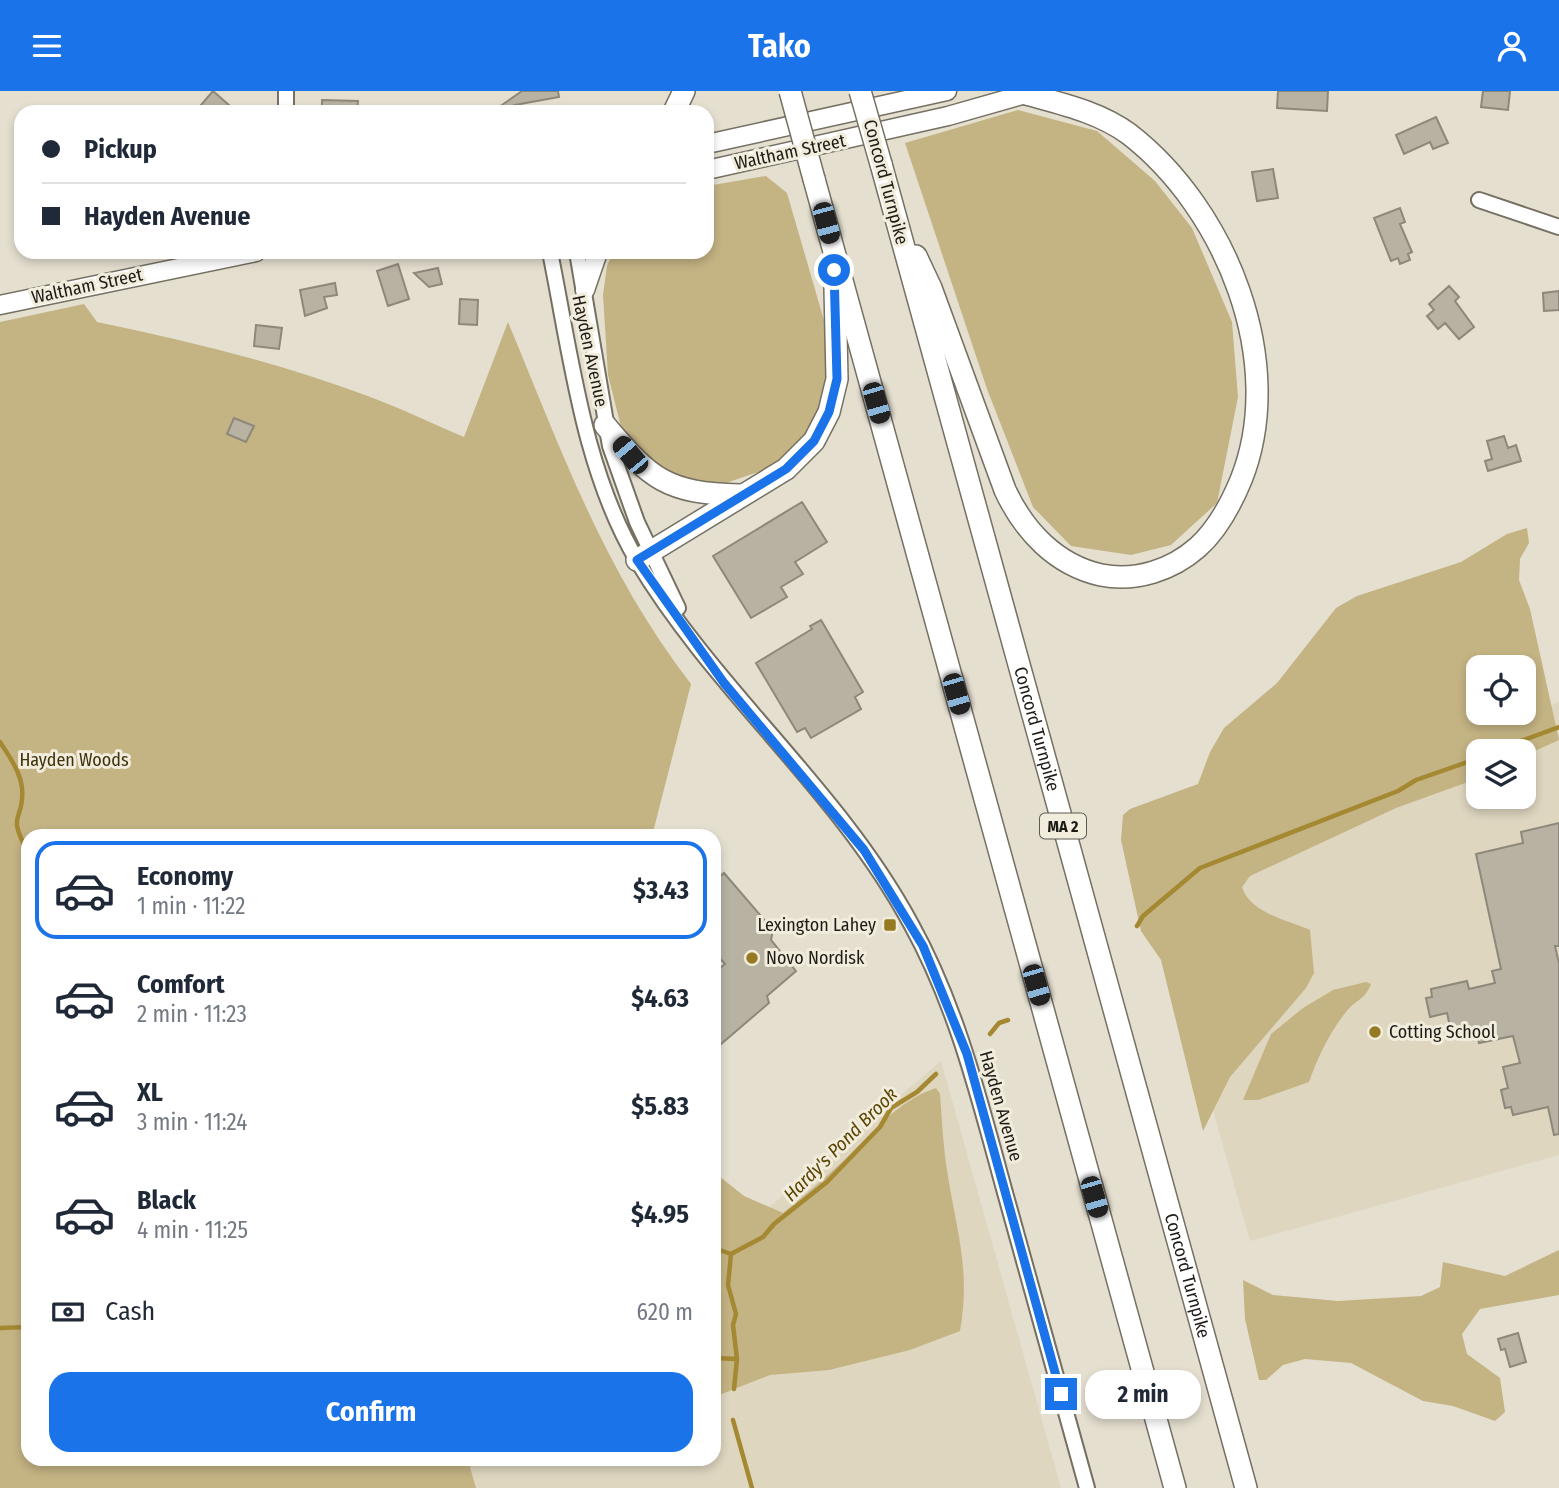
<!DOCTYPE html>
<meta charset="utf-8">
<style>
:root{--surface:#fff;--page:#f2f2f3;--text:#1f2937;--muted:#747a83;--line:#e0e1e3;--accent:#1a73e8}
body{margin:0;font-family:"Fira Sans Condensed",sans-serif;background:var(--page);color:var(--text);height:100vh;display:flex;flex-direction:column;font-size:26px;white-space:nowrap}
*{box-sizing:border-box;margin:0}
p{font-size:23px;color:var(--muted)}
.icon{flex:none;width:38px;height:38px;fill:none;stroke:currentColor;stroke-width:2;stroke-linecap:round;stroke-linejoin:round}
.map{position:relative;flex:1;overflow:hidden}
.panel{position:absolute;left:21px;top:738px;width:700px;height:637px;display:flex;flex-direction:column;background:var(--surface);border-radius:21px;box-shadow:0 4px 10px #0003}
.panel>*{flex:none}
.guide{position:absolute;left:14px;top:14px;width:700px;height:154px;border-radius:21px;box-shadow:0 4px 10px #0003;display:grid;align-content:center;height:154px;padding:0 28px;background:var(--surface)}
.buttons{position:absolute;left:1466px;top:564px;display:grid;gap:14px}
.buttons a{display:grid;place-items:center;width:70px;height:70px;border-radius:14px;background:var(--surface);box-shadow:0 4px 10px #0003;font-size:35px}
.end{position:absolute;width:32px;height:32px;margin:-16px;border:9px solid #1a73e8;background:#fff;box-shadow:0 0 0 4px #fff}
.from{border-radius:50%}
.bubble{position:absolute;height:49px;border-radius:21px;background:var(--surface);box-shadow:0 4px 10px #0003;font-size:23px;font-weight:700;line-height:49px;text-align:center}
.car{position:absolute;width:21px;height:42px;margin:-21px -10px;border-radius:9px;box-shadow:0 0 5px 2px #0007;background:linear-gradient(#222 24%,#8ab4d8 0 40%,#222 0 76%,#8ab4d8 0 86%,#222 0)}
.guide b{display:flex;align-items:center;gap:24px;height:66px;font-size:26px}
.guide b+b{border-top:2px solid var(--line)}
.guide i{width:18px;height:18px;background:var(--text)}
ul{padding:12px 0 0;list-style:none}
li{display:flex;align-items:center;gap:21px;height:98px;margin:0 14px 10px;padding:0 14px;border:4px solid transparent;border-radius:21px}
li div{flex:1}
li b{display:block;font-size:26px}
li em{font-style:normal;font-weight:700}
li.active{border-color:var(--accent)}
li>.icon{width:63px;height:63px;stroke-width:1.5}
.pay{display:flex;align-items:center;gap:18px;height:77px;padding:0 28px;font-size:26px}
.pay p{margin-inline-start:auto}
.button{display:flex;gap:14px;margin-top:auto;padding:14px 28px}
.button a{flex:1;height:80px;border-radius:21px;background:var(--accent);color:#fff;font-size:28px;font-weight:700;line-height:80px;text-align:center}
header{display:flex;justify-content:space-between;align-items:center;height:91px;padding:0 28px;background:var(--accent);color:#fff;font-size:32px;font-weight:700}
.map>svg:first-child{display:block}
.built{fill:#ded6bf;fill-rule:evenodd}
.green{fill:#c4b383;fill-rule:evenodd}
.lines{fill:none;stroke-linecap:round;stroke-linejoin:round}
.stream{stroke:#a48832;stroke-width:4.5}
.building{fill:#b8b2a3;stroke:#8d887a;stroke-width:2}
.minor-casing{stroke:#757062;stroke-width:18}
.major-casing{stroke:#757062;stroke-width:21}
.highway-casing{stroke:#757062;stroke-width:24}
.minor{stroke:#fff;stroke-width:14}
.major{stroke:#fff;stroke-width:18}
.highway{stroke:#fff;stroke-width:21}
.highway-bridge-casing{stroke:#757062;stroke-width:24;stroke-linecap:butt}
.highway-bridge{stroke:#fff;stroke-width:21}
.route{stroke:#1a73e8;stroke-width:9}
.poi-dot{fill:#957a21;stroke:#f2ecdd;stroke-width:2.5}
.labels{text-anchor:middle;stroke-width:6;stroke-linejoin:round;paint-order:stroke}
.shield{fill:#f2ecdd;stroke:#5d5a51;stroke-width:2}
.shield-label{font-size:16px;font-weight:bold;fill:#1d1b15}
.street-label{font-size:18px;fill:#1d1b15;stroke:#f2ecdd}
.park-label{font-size:18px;fill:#3f330e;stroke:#f2ecdd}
.poi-label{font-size:18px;fill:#1d1b15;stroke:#f2ecdd;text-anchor:start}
.water-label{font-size:19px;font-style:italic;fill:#584500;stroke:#f2ecdd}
</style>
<header><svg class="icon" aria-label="menu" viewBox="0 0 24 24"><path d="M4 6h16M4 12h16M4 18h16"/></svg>Tako<svg class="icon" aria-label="person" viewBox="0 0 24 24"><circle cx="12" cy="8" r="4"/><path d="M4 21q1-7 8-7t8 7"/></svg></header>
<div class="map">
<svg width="1559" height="1397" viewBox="0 0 1559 1397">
<rect width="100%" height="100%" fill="#e5dfd0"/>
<path class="built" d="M1559 611V1064L1250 1150 1156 818 1239 752ZM1479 660H1524V705H1479Z
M941 970 1061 1397H476L468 1369 714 1368V1154L721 1157Z"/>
<path class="green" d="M1018 19 1097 40 1155 90 1192 137 1232 231 1238 306 1217 412 1171 454 1131 464 1071 455 1033 416 987 298 905 52Z
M766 85 787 102 830 250 827 304 803 347 770 377 717 395 665 384 622 340 608 284 603 204 607 175 613 161H707V95Z
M84 213 97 231C187 250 278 271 365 304 398 316 431 332 464 346L508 231C562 361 604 480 691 593L652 745 28 746V1368L468 1369 476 1397H0V231Z
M1527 437 1529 452 1520 468 1519 489 1530 518 1559 649 1524 665V660H1479V687L1396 717 1250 785 1242 796C1250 822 1287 829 1310 839L1314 882 1306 897 1230 986 1203 1040 1161 869 1141 840 1121 749 1123 724 1130 718 1198 693 1210 661 1224 637 1277 592 1336 517 1357 505 1461 471 1507 443ZM1479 576H1524V621H1479Z
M1366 891 1371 893C1365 909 1355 909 1346 921 1329 942 1318 966 1309 991L1258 1009H1243L1271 943 1303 917 1333 899Z
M936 997 940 1003C942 1028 943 1054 947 1079 956 1139 971 1177 960 1240L910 1259 829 1279 770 1284 714 1306V1081L744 1105 783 1122C802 1106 822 1090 840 1073 870 1045 896 1010 936 997Z
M1559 1159V1204L1480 1218 1462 1243 1467 1263 1500 1287 1505 1321 1495 1330 1453 1315 1423 1310 1351 1272 1305 1268 1283 1274 1266 1289H1259L1245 1228 1243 1189 1273 1204 1338 1210 1421 1205 1440 1196 1443 1171 1505 1185Z"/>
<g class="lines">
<path class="stream" d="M0 651C9 665 20 680 22 697 25 732 5 719 28 761
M1494 660 1559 636
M1137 835 1143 825 1200 777 1398 700 1416 689 1479 667
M990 943 999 932 1008 929
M714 1157 731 1163
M0 1237 28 1236
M714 1267 737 1268 733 1234 736 1223 728 1194 731 1163 763 1146 774 1133 827 1091 880 1036 891 1017 917 1001 936 983
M734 1298 737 1268
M733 1329 752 1397"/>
</g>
<path class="building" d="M213 0 229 14 223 21H195Z
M522 0H558L559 6 515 14 520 21H492Z
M1278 0H1328L1327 20 1277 17Z
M1483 0H1510L1508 19 1481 16Z
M322 9 358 10 357 21H322Z
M1436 26 1448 52 1433 58 1430 51 1404 63 1396 44Z
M1273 78 1278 107 1257 110 1252 81Z
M1400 117 1405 131 1400 133 1412 161 1408 163 1410 169 1400 173 1398 167 1391 170 1374 127Z
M398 173 409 208 388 215 377 180Z
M438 177 442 193 429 196 414 182Z
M335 192 337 204 324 206 327 217 305 225 300 199Z
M1449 195 1459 206 1455 210 1474 236 1459 248 1445 232 1438 238 1427 225 1434 219 1429 213Z
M1559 200V219L1544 220 1543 202Z
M460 208 478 209 477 234 459 233Z
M256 234 282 237 279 258 254 255Z
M234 327 254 335 246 351 227 343Z
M1504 345 1508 357 1516 354 1521 370 1488 380 1485 370 1492 368 1487 350Z
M802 411 827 451 795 471 803 483 781 496 787 506 751 527 713 465Z
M821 529 863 601 855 606 861 618 811 647 805 637 797 641 756 572 812 538 810 535Z
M1559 732V855H1555L1559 872V1043L1554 1044 1548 1016 1513 1024 1511 1016 1505 1017 1501 999 1508 997 1503 976 1520 972 1513 945 1479 952 1477 945 1465 947 1464 942 1451 940 1447 922 1430 926 1426 907 1432 906 1431 898 1467 890 1469 898 1495 892 1492 880 1501 878 1476 763 1523 752 1521 741Z
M724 782 773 839 771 849 796 880 767 905 769 912 714 959V882L725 873 714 861V790Z
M1518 1242 1526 1271 1510 1276 1505 1258 1501 1259 1498 1248Z"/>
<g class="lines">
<g class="minor-casing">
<path id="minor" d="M286 21V0
M1479 109 1559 136
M550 161C571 264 583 379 638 471 716 601 839 699 911 833 957 916 979 1007 1004 1098 1032 1198 1059 1297 1087 1397
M577 161 610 355 637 431 678 517"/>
</g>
<g class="major-casing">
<path id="major" d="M707 53 947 0
M707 79 948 25 1036 0
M585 199 598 161
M0 214 256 161"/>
</g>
<g class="highway-casing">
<g id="highway">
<path d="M674 21 684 0"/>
<path id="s1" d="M881 73 1246 1397"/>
<path d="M814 88 1175 1397"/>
<path d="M916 165 931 197 1005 399C1024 440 1056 474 1101 484 1136 491 1172 479 1198 456 1218 438 1231 413 1241 389 1288 271 1226 118 1129 43 1099 21 1062 13 1026 3"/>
<path d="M605 334C651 389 667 402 740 404"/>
<path d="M637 469 786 378 814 350 829 321 837 288 835 197"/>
</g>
</g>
<use href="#minor" class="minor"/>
<use href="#major" class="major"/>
<use href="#highway" class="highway"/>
<g class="highway-bridge-casing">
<path id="highway-bridge" d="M790 0 814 88
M860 0 881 73"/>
</g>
<use href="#highway-bridge" class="highway-bridge"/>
</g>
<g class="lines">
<path class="route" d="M834 179 837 288 829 321 814 350 786 378 637 469 724 592 864 759 923 855 967 963 1061 1303"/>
</g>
<g class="poi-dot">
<rect x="883" y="827" width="14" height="14" rx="3.5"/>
<circle cx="752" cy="867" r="7"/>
<circle cx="1375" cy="941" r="7"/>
</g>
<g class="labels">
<rect class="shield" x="1040" y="722.5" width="46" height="25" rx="5"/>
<g class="shield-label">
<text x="1063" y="741">MA 2</text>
</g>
<g class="street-label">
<text transform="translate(790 61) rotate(-12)" y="6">Waltham Street</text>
<text transform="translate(886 91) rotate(75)" y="6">Concord Turnpike</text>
<text transform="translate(87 195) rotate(-12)" y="6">Waltham Street</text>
<text transform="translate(590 260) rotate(78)" y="6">Hayden Avenue</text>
<text dy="6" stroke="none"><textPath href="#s1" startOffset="586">Concord Turnpike</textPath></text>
<text transform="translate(1001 1015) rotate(74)" y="6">Hayden Avenue</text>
<text dy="6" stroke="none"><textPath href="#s1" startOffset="1153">Concord Turnpike</textPath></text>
</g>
<g class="park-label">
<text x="74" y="675">Hayden Woods</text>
</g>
<g class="poi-label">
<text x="876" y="840" text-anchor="end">Lexington Lahey</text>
<text x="766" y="873">Novo Nordisk</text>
<text x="1389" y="947">Cotting School</text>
</g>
<g class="water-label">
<text transform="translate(840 1053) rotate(-45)" y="7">Hardy's Pond Brook</text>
</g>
</g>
</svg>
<div class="buttons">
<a><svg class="icon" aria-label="locate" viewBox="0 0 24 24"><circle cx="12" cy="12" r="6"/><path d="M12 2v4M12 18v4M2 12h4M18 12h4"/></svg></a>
<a><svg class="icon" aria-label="layers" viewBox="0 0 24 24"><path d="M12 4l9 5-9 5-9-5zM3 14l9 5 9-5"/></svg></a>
</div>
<i class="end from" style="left:834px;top:179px"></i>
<i class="end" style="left:1061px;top:1303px"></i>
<div class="bubble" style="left:1085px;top:1279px;width:116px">2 min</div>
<i class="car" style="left:826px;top:132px;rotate:165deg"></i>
<i class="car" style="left:876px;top:312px;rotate:164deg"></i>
<i class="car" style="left:630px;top:364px;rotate:320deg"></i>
<i class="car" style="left:956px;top:603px;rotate:164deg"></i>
<i class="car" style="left:1036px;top:894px;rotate:164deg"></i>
<i class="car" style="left:1094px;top:1106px;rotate:164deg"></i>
<div class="guide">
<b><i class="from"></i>Pickup</b>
<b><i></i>Hayden Avenue</b>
</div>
<section class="panel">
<ul>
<li class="active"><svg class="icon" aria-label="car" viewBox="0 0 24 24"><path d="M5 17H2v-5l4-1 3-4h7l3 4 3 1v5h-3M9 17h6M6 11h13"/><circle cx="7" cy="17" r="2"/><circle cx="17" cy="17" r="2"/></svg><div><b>Economy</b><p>1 min · 11:22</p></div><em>$3.43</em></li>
<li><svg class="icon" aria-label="car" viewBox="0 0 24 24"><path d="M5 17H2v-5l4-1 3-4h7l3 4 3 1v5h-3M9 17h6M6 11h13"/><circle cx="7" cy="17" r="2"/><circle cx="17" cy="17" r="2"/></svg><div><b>Comfort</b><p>2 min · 11:23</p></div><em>$4.63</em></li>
<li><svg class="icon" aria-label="car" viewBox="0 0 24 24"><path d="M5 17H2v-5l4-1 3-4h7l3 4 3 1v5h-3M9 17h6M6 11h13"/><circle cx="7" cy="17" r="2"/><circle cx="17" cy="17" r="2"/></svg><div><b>XL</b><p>3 min · 11:24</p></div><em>$5.83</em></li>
<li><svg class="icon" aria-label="car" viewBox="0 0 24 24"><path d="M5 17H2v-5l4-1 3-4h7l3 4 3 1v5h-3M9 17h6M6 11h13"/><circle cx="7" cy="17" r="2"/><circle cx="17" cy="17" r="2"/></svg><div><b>Black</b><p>4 min · 11:25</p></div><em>$4.95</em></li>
</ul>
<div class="pay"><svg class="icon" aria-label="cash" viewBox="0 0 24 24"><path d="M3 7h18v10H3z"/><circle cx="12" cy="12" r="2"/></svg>Cash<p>620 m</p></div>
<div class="button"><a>Confirm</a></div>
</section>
</div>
